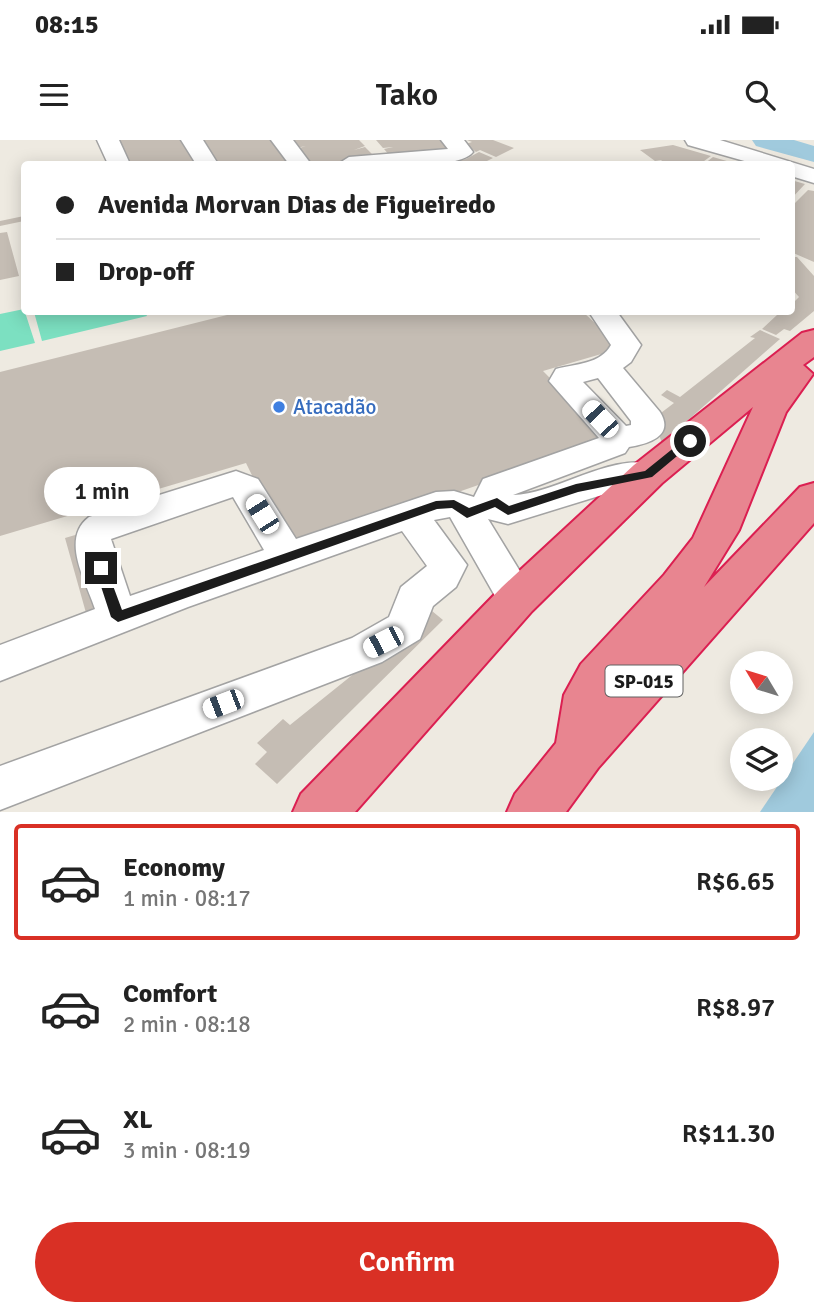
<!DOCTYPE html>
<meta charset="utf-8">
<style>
:root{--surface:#fff;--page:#f6f6f6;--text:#222;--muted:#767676;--line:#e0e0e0;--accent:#d93025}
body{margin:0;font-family:Signika,sans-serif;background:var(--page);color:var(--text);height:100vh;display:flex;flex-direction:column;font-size:26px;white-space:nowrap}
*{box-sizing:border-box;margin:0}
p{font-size:23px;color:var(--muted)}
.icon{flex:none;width:38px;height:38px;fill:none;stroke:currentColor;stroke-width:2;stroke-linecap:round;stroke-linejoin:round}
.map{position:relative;height:672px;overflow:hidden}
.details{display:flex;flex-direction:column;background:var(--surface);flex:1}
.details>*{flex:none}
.top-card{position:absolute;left:21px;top:21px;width:774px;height:154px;border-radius:7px;box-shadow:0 4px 18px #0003;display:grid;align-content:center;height:154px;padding:0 35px;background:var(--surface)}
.needle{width:46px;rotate:308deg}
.fabs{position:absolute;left:730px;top:511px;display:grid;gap:14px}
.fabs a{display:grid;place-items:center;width:63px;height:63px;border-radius:50%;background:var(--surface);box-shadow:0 4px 18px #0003;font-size:35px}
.end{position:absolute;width:32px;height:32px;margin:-16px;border:9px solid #1c1c1c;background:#fff;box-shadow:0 0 0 4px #fff}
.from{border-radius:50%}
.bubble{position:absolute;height:49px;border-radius:24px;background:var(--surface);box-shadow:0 4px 18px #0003;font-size:23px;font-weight:600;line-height:49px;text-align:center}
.car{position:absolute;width:21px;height:42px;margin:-21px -10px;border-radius:9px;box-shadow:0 0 5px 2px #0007;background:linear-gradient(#fff 24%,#345 0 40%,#fff 0 76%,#345 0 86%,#fff 0)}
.top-card b{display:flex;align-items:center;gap:24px;height:66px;font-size:26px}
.top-card b+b{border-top:2px solid var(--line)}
.top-card i{width:18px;height:18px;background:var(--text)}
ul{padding:12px 0 0;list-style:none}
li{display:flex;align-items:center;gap:21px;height:116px;margin:0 14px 10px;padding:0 21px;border:4px solid transparent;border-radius:7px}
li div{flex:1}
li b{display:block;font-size:26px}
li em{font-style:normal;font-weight:600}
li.current{border-color:var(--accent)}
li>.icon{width:63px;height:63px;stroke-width:1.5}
.cta{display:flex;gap:14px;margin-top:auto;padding:14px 35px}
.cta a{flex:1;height:80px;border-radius:42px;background:var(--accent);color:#fff;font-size:28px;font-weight:600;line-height:80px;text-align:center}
.status{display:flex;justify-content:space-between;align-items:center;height:49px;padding:0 35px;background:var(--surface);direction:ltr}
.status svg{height:19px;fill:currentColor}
header{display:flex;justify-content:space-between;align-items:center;height:91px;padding:0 35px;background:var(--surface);font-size:32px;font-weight:600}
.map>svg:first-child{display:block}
.pitch{fill:#7ce0c1}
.water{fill:#a0cadd}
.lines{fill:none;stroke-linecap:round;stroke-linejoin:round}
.river{fill:#a0cadd;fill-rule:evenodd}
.building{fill:#c5bdb4}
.minor-casing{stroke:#a3a3a3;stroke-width:3}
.highway-casing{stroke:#db1f51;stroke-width:4}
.minor{fill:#fff;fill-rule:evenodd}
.highway{fill:#e88590;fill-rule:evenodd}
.route{fill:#1c1c1c}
.shop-dot{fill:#3f7fe0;stroke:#fff;stroke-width:2.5}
.labels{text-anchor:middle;stroke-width:5;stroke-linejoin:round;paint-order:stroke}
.shield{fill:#fff;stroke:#606060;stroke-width:2}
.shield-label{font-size:19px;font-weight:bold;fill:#1c1c1c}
.shop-label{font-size:21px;fill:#366cbe;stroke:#fff;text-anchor:start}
</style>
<div class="status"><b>08:15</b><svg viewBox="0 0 49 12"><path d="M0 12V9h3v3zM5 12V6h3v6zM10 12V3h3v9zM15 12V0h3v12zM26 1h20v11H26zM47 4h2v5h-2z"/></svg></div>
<header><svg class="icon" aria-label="menu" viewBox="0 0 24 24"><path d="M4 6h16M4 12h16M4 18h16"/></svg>Tako<svg class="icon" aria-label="search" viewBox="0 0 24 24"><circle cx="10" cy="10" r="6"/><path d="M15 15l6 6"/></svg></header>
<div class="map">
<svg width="814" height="672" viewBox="0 0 814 672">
<rect width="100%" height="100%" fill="#eeeae1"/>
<path class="pitch" d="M24 169 35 203 0 211V174Z
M34 172H145L147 176 42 201Z"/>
<path class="water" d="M814 592V672H760Z"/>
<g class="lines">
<path class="river" d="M752 0H794L814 6V22L756 6Z"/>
</g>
<path class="building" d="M118 0H186L202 24H130Z
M202 0H273L292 24H217Z
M289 0H359L365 6 354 10 365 7 374 16 355 21 317 24 315 21 307 22 296 9 306 6 296 8Z
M376 0H445L456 10 426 16 421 11 390 16 384 9 393 7 383 8Z
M467 0H493L514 8 496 17 480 10 476 12 466 4 472 2Z
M673 5 711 16 700 24H663L660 22 662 20 655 21 640 10Z
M479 12 493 18 481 24 460 21 461 24H436L466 19Z
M713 17 737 24H704Z
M791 40 805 44 791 59Z
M808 50 814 51V122L791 112V67Z
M24 76V81L0 86V81Z
M7 92 19 136 0 140V93Z
M791 117H797L814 136V171L790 191 784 189 776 195 762 189 777 175 769 172H791V159L795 161 799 157 791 148Z
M239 172H583L622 208 543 231 610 299 289 411 246 323 0 396V232Z
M760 190 780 199 662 303 653 279 674 263 661 255 667 250 680 257 755 198 750 197Z
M82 393 99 476 88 480 65 398Z
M432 471 443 480 277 644 255 624 267 612 257 603 283 579 290 585Z"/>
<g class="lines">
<g class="minor-casing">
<path id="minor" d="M97 0H119L130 24H108Z
M181 0H203L218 24H196Z
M271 0H293L311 24H289Z
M441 0H464L473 12C460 31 361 26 338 24L349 17 448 9Z
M685 0H720L814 29V43L791 36V24H755L688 5Z
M589 172H617L641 205 631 222 623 228 660 272C675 296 648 304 629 307L625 313 513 355C560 353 611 311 660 325L665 334 660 343 615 351 508 384 488 379 537 459 531 470 517 475 503 470 450 377 434 380 467 425 456 447 433 466 420 499 382 522 0 670V626L352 498 389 477 401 447 427 426 402 391 188 467 0 541V505L95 469C86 441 60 399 89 377L236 331 258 339 296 399 436 352 454 351 474 357 483 339 599 298 549 241 556 229C575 224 601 224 611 205ZM598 238 631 281V285L626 286 583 242ZM233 357 264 410 130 456 111 399Z"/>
</g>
<g class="highway-casing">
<path id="highway" d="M814 190V217L803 225 813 234 786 272 739 390 704 447 800 347 814 343V383L598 628 566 672H507L515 654 556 603 564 555 581 524 664 435 693 398 753 267 662 343 532 471 355 672H293L301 654 502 447 634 325 802 193Z"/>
</g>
<use href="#minor" class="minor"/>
<use href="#highway" class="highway"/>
</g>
<path class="route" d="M686 298 695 301 652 337 578 352 508 375 495 367 467 378 452 368 437 369 118 482 111 477 95 428 101 423 105 424 122 470 436 361 454 360 469 368 497 358 509 366 576 344 645 331Z"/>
<circle class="shop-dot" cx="279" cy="267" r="7"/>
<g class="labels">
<rect class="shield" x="605.5" y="525.5" width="77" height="31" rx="5"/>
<g class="shield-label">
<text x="644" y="548">SP-015</text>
</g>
<g class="shop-label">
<text x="293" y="274">Atacadão</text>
</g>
</g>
</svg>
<div class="fabs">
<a><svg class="needle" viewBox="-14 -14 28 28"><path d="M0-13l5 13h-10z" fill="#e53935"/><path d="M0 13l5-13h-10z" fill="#767676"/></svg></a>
<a><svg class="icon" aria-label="layers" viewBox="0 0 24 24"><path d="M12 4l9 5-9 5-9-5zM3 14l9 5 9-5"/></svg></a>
</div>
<i class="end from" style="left:690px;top:301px"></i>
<i class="end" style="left:101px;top:428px"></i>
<div class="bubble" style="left:44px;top:327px;width:116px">1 min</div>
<i class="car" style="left:600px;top:279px;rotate:317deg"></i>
<i class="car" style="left:262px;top:374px;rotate:328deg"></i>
<i class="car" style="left:383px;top:502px;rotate:243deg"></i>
<i class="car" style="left:223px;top:564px;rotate:249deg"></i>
<div class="top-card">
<b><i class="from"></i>Avenida Morvan Dias de Figueiredo</b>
<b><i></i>Drop-off</b>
</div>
</div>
<section class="details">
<ul>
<li class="current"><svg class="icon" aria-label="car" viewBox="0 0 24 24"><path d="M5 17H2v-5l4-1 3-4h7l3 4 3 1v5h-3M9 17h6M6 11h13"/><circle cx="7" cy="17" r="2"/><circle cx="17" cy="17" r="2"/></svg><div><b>Economy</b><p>1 min · 08:17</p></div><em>R$6.65</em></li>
<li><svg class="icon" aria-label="car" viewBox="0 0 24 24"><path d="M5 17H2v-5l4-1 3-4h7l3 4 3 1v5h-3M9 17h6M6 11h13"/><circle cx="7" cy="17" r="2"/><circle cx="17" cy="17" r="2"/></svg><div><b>Comfort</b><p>2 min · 08:18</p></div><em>R$8.97</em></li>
<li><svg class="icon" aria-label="car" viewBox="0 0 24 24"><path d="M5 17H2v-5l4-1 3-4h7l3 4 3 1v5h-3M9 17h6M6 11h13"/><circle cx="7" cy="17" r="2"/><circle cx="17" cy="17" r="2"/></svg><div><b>XL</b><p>3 min · 08:19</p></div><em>R$11.30</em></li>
</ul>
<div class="cta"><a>Confirm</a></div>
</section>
